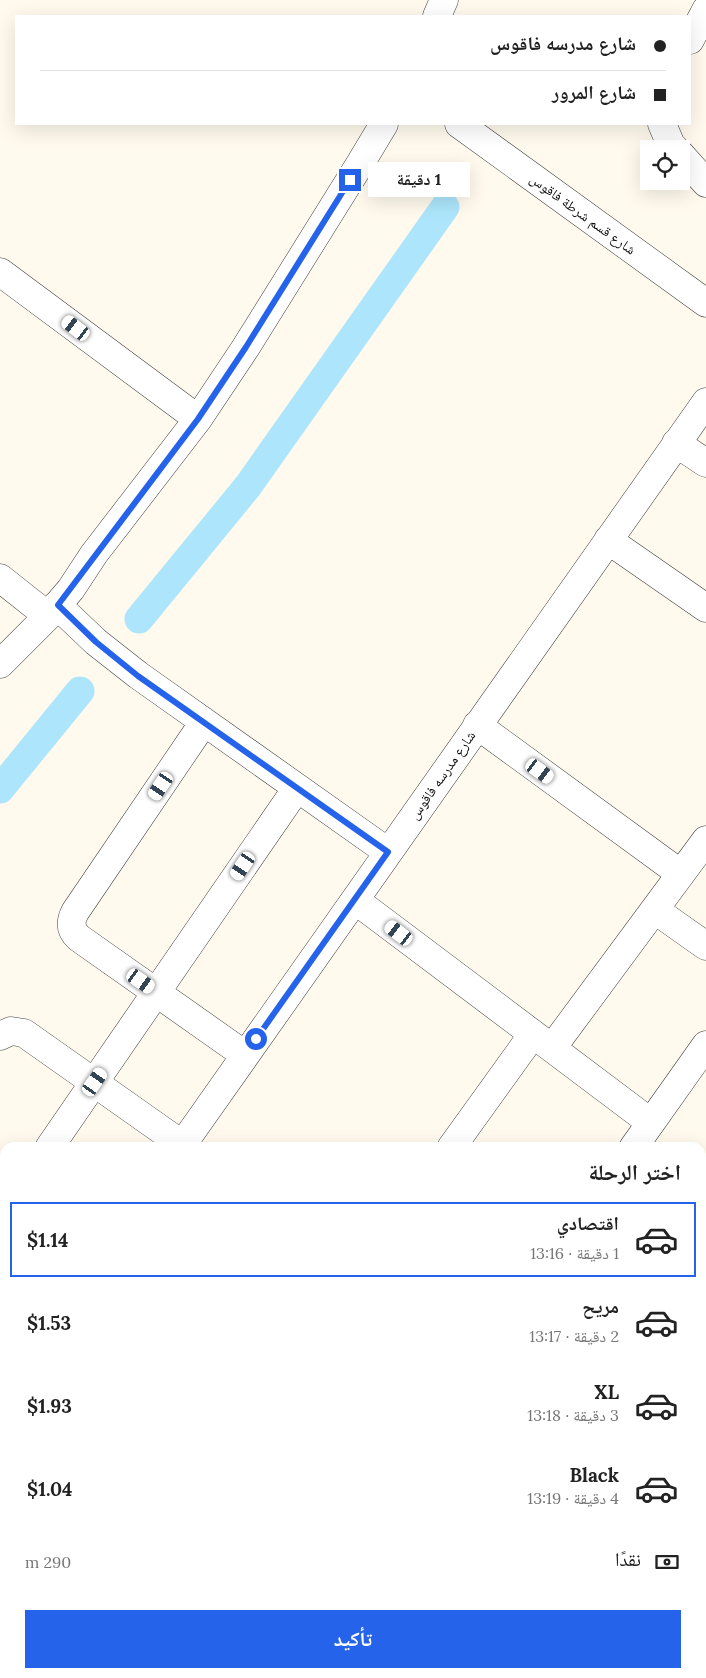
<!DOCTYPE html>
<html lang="ar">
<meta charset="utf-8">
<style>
:root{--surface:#fff;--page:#f6f6f6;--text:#222;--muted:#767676;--line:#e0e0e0;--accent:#2563eb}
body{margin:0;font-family:Lora,"Noto Naskh Arabic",serif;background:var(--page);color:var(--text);direction:rtl;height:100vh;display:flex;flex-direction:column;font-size:19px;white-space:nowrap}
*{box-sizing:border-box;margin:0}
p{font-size:16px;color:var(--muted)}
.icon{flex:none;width:28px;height:28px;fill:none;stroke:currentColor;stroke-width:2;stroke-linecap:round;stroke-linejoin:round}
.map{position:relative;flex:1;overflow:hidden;direction:ltr}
.side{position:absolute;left:0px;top:1142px;width:706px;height:536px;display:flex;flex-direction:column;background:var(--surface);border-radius:15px 15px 0 0;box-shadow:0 5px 20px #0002;direction:rtl}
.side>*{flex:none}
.banner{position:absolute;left:15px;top:15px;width:676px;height:110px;border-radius:0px;box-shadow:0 5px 20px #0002;direction:rtl;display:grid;align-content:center;height:110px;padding:0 25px;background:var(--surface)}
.fabs{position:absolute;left:640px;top:140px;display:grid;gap:10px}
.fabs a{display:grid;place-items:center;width:50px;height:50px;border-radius:0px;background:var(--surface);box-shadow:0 5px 20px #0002;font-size:25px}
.end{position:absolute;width:22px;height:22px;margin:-11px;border:6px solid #2563eb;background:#fff;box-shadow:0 0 0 2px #fff}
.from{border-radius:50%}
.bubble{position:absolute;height:35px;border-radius:0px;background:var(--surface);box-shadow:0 5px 20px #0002;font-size:16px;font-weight:700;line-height:35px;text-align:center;direction:rtl}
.car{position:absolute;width:15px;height:30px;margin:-15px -8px;border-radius:6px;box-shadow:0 0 4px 1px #0007;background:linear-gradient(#fff 24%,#345 0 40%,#fff 0 76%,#345 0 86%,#fff 0)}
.banner b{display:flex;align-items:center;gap:18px;height:48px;font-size:19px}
.banner b+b{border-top:1px solid var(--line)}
.banner i{width:12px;height:12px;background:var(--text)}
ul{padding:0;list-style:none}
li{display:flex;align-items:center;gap:15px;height:75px;margin:0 10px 8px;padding:0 15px;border:2px solid transparent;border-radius:0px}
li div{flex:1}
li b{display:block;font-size:19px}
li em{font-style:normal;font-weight:700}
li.active{border-color:var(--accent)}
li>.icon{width:45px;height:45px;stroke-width:1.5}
h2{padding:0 25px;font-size:22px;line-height:60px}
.pay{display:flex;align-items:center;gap:12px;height:55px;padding:0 25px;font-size:19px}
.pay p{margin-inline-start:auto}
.button{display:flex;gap:10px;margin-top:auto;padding:10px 25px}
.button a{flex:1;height:58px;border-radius:0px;background:var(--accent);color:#fff;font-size:20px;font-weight:700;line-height:58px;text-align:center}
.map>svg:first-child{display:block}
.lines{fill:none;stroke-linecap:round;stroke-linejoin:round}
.canal{stroke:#ade6fc;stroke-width:29}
.minor-casing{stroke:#404040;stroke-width:29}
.minor{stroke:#fff;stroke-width:28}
.route{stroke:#2563eb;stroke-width:6}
.labels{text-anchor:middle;stroke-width:5;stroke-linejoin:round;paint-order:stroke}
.street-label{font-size:14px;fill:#0d0d0d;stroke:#fff}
</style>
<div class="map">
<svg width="706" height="1678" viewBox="0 0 706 1678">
<rect width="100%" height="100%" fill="#fffaed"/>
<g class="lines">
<path class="canal" d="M139 619 248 486 445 207
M0 789 80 691"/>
<g class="minor-casing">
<path id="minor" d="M437 16 444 0
M690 40 706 10
M459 124 706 303
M662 124 671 145 675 149
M681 155 706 183
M0 272 198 419
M676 443 706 463
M608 540 706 608
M0 578 48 616
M57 605 96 642 138 675 388 852
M0 664 48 616 71 589 94 554 198 419 246 347 360 164 384 124
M204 722 75 912C70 922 70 930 79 938L245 1055
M477 725 681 874
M355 900 650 1122
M655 910 706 946
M0 1036 11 1031 24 1033 187 1148
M552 1048 706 840
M49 1148 297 788
M180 1148 706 402
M451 1148 533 1034
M633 1148 706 1045
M0 1218 5 1211
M701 1326 706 1329
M0 1351 5 1354
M0 1403 5 1396
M0 1469 5 1473
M0 1609 5 1602
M0 1635 5 1638
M53 1674 58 1678
M102 1678 106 1674
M249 1678 252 1674"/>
</g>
<use href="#minor" class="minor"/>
</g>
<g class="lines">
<path class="route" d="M256 1039 388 852 138 676 96 642 58 605 198 419 246 347 350 180"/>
</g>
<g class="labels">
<g class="street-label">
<text transform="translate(583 214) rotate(36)" y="5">شارع قسم شرطة فاقوس</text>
<text transform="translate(442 775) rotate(-55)" y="5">شارع مدرسه فاقوس</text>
</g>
</g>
</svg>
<div class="fabs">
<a><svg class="icon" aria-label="locate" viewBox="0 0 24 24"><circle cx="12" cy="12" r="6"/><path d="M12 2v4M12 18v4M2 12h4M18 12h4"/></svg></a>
</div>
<i class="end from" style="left:256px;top:1039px"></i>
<i class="end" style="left:350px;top:180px"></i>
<div class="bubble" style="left:368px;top:162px;width:102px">1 دقيقة</div>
<i class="car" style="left:76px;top:328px;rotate:307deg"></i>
<i class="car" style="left:540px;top:771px;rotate:126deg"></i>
<i class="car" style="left:161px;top:786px;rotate:214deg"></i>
<i class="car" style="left:243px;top:866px;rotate:214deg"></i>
<i class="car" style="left:399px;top:933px;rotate:307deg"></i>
<i class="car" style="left:141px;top:981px;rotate:125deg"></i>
<i class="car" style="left:95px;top:1082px;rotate:35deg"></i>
<div class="banner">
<b><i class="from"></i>شارع مدرسه فاقوس</b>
<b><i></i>شارع المرور</b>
</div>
<section class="side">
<h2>اختر الرحلة</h2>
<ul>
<li class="active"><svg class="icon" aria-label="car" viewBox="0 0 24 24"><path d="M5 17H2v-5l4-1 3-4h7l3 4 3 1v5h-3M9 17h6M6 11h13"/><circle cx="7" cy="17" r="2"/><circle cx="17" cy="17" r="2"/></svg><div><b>اقتصادي</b><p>1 دقيقة · 13:16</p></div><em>$1.14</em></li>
<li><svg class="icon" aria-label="car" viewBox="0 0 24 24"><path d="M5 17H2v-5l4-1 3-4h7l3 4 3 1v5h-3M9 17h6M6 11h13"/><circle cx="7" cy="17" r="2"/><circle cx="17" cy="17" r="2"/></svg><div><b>مريح</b><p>2 دقيقة · 13:17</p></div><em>$1.53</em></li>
<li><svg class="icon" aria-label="car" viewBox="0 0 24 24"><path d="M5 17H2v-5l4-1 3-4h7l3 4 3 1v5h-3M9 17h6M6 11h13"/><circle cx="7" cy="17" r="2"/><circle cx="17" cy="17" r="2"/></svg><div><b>XL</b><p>3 دقيقة · 13:18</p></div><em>$1.93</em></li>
<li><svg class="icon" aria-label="car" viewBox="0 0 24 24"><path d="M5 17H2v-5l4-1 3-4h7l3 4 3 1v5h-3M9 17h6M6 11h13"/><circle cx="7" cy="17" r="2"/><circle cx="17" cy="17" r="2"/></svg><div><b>Black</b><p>4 دقيقة · 13:19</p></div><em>$1.04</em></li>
</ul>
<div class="pay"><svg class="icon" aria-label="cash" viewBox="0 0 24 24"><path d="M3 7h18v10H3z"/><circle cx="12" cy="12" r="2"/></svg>نقدًا<p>290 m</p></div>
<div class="button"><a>تأكيد</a></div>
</section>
</div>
